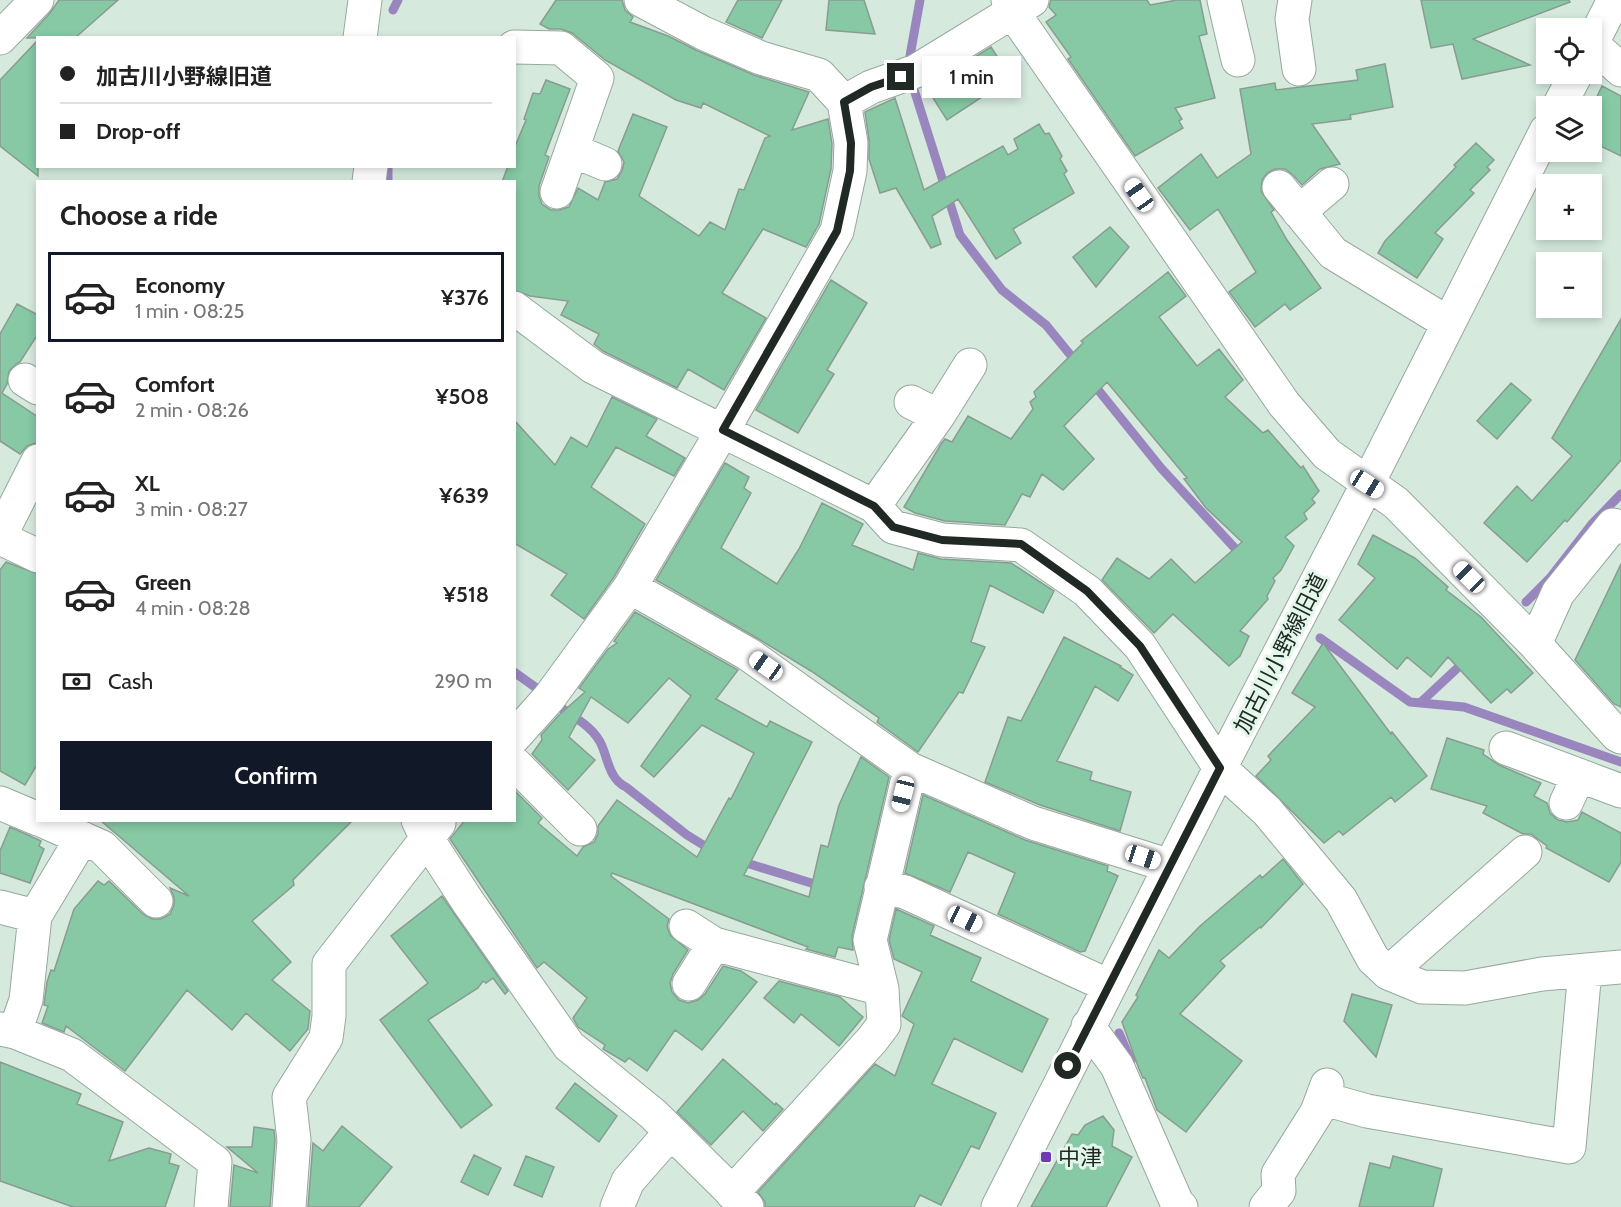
<!DOCTYPE html>
<meta charset="utf-8">
<style>
:root{--surface:#fff;--page:#f2f2f2;--text:#222;--muted:#767676;--line:#e0e0e0;--accent:#111827}
body{margin:0;font-family:Cabin,"Noto Sans JP",sans-serif;background:var(--page);color:var(--text);height:100vh;display:flex;flex-direction:column;font-size:22px;white-space:nowrap}
*{box-sizing:border-box;margin:0}
p{font-size:20px;color:var(--muted)}
.icon{flex:none;width:33px;height:33px;fill:none;stroke:currentColor;stroke-width:2;stroke-linecap:round;stroke-linejoin:round}
.map{position:relative;flex:1;overflow:hidden}
.details{position:absolute;left:36px;top:180px;width:480px;height:642px;display:flex;flex-direction:column;background:var(--surface);border-radius:0px;box-shadow:0 3px 9px #0003}
.details>*{flex:none}
.hud{position:absolute;left:36px;top:36px;width:480px;height:132px;border-radius:0px;box-shadow:0 3px 9px #0003;display:grid;align-content:center;height:132px;padding:0 24px;background:var(--surface)}
.tools{position:absolute;left:1536px;top:18px;display:grid;gap:12px}
.tools a{display:grid;place-items:center;width:66px;height:66px;border-radius:0px;background:var(--surface);box-shadow:0 3px 9px #0003;font-size:30px}
.end{position:absolute;width:27px;height:27px;margin:-14px;border:8px solid #212924;background:#fff;box-shadow:0 0 0 3px #fff}
.from{border-radius:50%}
.bubble{position:absolute;height:42px;border-radius:0px;background:var(--surface);box-shadow:0 3px 9px #0003;font-size:20px;font-weight:600;line-height:42px;text-align:center}
.car{position:absolute;width:18px;height:36px;margin:-18px -9px;border-radius:8px;box-shadow:0 0 4px 2px #0007;background:linear-gradient(#fff 24%,#345 0 40%,#fff 0 76%,#345 0 86%,#fff 0)}
.hud b{display:flex;align-items:center;gap:21px;height:57px;font-size:22px}
.hud b+b{border-top:2px solid var(--line)}
.hud i{width:15px;height:15px;background:var(--text)}
ul{padding:0;list-style:none}
li{display:flex;align-items:center;gap:18px;height:90px;margin:0 12px 9px;padding:0 12px;border:3px solid transparent;border-radius:0px}
li div{flex:1}
li b{display:block;font-size:22px}
li em{font-style:normal;font-weight:600}
li.on{border-color:var(--accent)}
li>.icon{width:54px;height:54px;stroke-width:1.5}
h2{padding:0 24px;font-size:27px;line-height:72px}
.pay{display:flex;align-items:center;gap:15px;height:66px;padding:0 24px;font-size:22px}
.pay p{margin-inline-start:auto}
.action{display:flex;gap:12px;margin-top:auto;padding:12px 24px}
.action a{flex:1;height:69px;border-radius:0px;background:var(--accent);color:#fff;font-size:24px;font-weight:600;line-height:69px;text-align:center}
.map>svg:first-child{display:block}
.lines{fill:none;stroke-linecap:round;stroke-linejoin:round}
.stream{stroke:#9a86bf;stroke-width:9}
.building{fill:#86c9a4;stroke:#899c91;stroke-width:1.5}
.minor-casing{stroke:#95a89c;stroke-width:35}
.minor{stroke:#fff;stroke-width:33}
.route{stroke:#212924;stroke-width:8}
.poi-dot{fill:#6f3ab0;stroke:#e2f6ea;stroke-width:2}
.labels{text-anchor:middle;stroke-width:6;stroke-linejoin:round;paint-order:stroke}
.street-label{font-size:22px;fill:#212924;stroke:#e2f6ea}
.poi-label{font-size:22px;fill:#212924;stroke:#e2f6ea;text-anchor:start}
</style>
<div class="map">
<svg width="1621" height="1207" viewBox="0 0 1621 1207">
<rect width="100%" height="100%" fill="#d5e9dd"/>
<g class="lines">
<path class="stream" d="M393 10 398 0
M908 67 920 0
M911 80 960 235 1002 290 1046 325 1077 363
M388 166V182
M1091 381 1161 468 1243 557
M1526 602 1550 578 1592 524 1621 494
M1320 638 1410 702 1464 707 1621 762
M514 672 542 692
M1420 703 1465 661
M560 707C575 718 595 728 602 746 608 760 610 780 626 787L687 835 713 851
M740 861 824 887
M1119 1033 1131 1061"/>
</g>
<path class="building" d="M59 0H118L76 37 27 38 50 13Z
M556 0H622L625 10 633 17 630 22 668 36 696 50 754 75 809 92 792 130 828 119 832 144 831 169 819 224 806 247 763 229 722 293 766 318 724 390 688 369 677 388 603 351 594 344 599 334 561 315 568 301 530 296 514 290V182H502L508 166H514V149L526 120 524 119 533 93 540 94 546 80 570 89 545 155 549 157 539 186V196L542 204 551 210H560L569 207 578 188 598 200 605 182 617 179 622 171 624 162 618 151 633 114 667 127 639 196 699 236 710 222 725 230 739 189 744 190 765 138 770 136 703 103 701 108 676 100 605 60 572 33 561 29H549L540 24Z
M738 0H782L762 38 726 22Z
M829 0H864L875 34 826 30Z
M1051 0H1147L1150 5 1177 0H1200L1207 34 1199 36 1215 98 1175 108 1182 119 1179 121 1183 128 1135 156 1068 59 1071 57 1046 22 1056 15 1049 7Z
M1421 0H1569L1570 2 1473 39 1530 65 1462 79 1453 44 1431 48Z
M38 40V176L0 146V80Z
M991 47 1011 78 947 120 926 87Z
M1385 64 1393 107 1350 115 1351 119 1312 124 1340 164 1320 169 1302 185 1293 175 1285 169H1275L1267 173 1262 180 1261 191 1274 210 1271 212 1287 240 1321 288 1290 310 1285 304 1255 327 1229 292 1256 272 1218 209 1190 230 1158 188 1201 154 1217 178 1251 154 1240 89 1275 83 1276 90 1358 80 1356 70Z
M1602 86 1621 96V156L1592 142V107Z
M895 98 924 190 1003 146 1008 155 1018 149 1014 139 1039 124 1045 134 1049 133 1062 156 1060 159 1067 171 1064 174 1074 193 1013 229 1021 243 996 259 958 199 932 216 941 244 931 248 896 188 880 193 869 159V140L865 112Z
M1476 143 1494 160 1487 167 1490 170 1470 190 1474 193 1435 233 1443 239 1417 278 1378 253 1385 241 1456 167 1454 165Z
M1110 227 1129 247 1096 287 1073 257Z
M1168 272 1186 296 1159 317 1197 366 1219 349 1243 380 1225 397 1263 433 1268 430 1301 468 1303 466 1319 491 1312 499 1315 503 1304 513 1307 519 1285 537 1294 546 1281 570 1273 578 1275 581 1267 596 1268 599 1240 631 1249 636 1240 656 1229 666 1173 614 1154 633 1102 580 1117 558 1149 579 1171 559 1195 583 1242 542 1206 508 1184 479 1187 478 1107 382 1064 426 1094 459 1063 490 1042 474 1030 497 1022 494 1005 525 945 521 915 513 904 507 941 444 945 439 952 442 968 416 1011 439 1033 409 1030 402 1036 397 1034 392 1083 343 1081 341Z
M831 280 867 303 827 370 834 374 798 433 756 410Z
M17 304 38 315V334L20 362 16 364 9 371 7 384 2 393 38 417V442L27 446 20 454 0 441V334Z
M1621 319V460L1567 522 1565 520 1527 562 1484 523 1517 486 1532 501 1572 456 1552 438Z
M1511 383 1531 400 1497 439 1477 421Z
M612 397 657 419 646 436 685 458 674 476 616 447 591 487 645 524 614 577 584 619 551 595 567 574 514 543V420L555 465 571 437 587 447Z
M725 463 749 477 744 488 751 493 721 548 777 584 799 549 822 503 863 524 852 545 913 570 918 553 941 559 1011 563 1054 591 1043 613 990 585 971 642 985 647 963 693 959 692 918 752 877 722 879 718 811 671 757 638 656 580Z
M1373 535 1415 558 1448 587 1446 590 1481 617 1533 673 1511 693 1507 689 1491 703 1448 657 1431 677 1407 657 1397 669 1339 620 1375 578 1358 564Z
M6 562 38 574V763L25 785 0 771V570Z
M1621 564V707L1614 704 1575 660Z
M635 612 738 670 716 699 767 727 770 721 812 742 744 875 809 897 821 845 828 847 839 805 861 757 889 777 852 936 853 950 838 947 835 957 806 949 808 947 612 873 611 876 669 919 667 926 670 935 688 950 673 974 670 983 672 992 679 1000 688 1003 698 1000 705 994 723 966 741 971 757 982 702 1050 675 1030 647 1071 629 1058 625 1062 603 1049 605 1045 578 1027 573 1018 587 998 544 962 537 968 450 839 465 820H514V790L542 818 538 823 577 856 583 847 594 842 598 834V826L617 800 697 857 729 798 731 799 754 753 702 725 654 777 641 766 691 696 669 678 628 723 591 697 569 737 595 760 568 790 532 754 542 740 541 735 559 715 585 692 579 688 608 649 617 643 614 641Z
M1064 637 1121 666 1120 667 1133 675 1118 701 1095 686 1057 761 1092 772 1090 780 1131 792 1120 831 1040 805 985 782 1008 717 1021 721Z
M1323 643 1391 734 1392 732 1427 776 1395 802 1391 797 1343 835 1339 831 1324 843 1256 776 1271 760 1268 756 1315 707 1292 693Z
M1447 738 1484 750 1483 754 1499 765 1541 783 1534 796 1547 803 1550 813 1558 820 1567 822 1578 820 1582 812 1621 833V862L1609 882 1546 848 1547 846 1531 834H1523L1483 813 1487 806 1431 789Z
M923 795 1025 840 1108 866 1107 871 1118 876 1085 951 1080 952 998 914 1015 873 968 852 950 892 905 873Z
M100 820H353L293 880 294 885 252 921 291 962 272 980 310 1011 308 1029 290 1051 246 1013 232 1030 187 990 125 1071 66 1026 64 1032 42 1023 48 1006 44 1005 47 982 51 970 54 971 74 909 98 881 104 885 109 881 143 914 152 919H161L170 914 174 905V897L170 888 189 896Z
M10 827 41 841 39 846 44 849 30 883 0 873V851Z
M1283 859 1303 884 1261 928 1260 927 1220 961 1225 966 1180 1014 1242 1061 1186 1132 1157 1110 1145 1078H1143L1139 1069 1122 1022 1138 997 1136 995 1159 950 1169 958 1200 926 1260 875 1262 878Z
M442 896 508 991 505 994 493 978 486 983 483 981 478 988 428 1020 492 1105 461 1128 380 1020 428 983 391 936Z
M896 909 934 926 930 935 981 958 971 981 1048 1019 1022 1072 954 1038 932 1084 996 1113 979 1149 971 1146 941 1205 920 1195 914 1207H765V1202L758 1192 875 1064 895 1076 914 1024 902 1016 922 972 894 959 889 940Z
M779 981 840 997 863 1017 839 1046 801 1014 794 1023 764 998Z
M1352 994 1392 1005 1376 1057 1344 1021Z
M723 1059 775 1105 776 1103 783 1109 763 1131 743 1111 711 1145 677 1112Z
M0 1062 81 1094 77 1104 123 1122 109 1161 149 1148 171 1154 169 1163 179 1166 165 1207H73L0 1181Z
M575 1083 617 1116 599 1142 556 1108Z
M1103 1116 1114 1130 1112 1146 1132 1157 1106 1207H1031L1072 1134 1078 1135 1085 1125Z
M342 1126 392 1167 359 1207H308L313 1143 323 1151Z
M254 1127 274 1130 275 1140 270 1207H230L234 1165 258 1173 227 1147H252Z
M474 1155 501 1168 488 1195 461 1182Z
M526 1156 554 1167 542 1197 514 1185Z
M1393 1156 1442 1169 1433 1207H1359L1370 1163 1390 1168Z"/>
<g class="lines">
<g class="minor-casing">
<path id="minor" d="M1008 0 1021 24 1284 404 1327 454 1396 503 1535 644 1617 735 1621 737
M1224 0 1238 60
M1295 0 1292 19 1299 69
M0 38 37 0
M360 38 365 0
M1592 43 1614 0
M1592 44 1621 70
M514 47 561 48 597 78 557 192
M844 102 871 87 916 71 1032 0
M1559 106 1576 74
M572 150 605 164
M369 182 371 166
M1279 187 1333 253 1448 323
M1299 212 1332 184
M514 308 593 367 874 506 893 527 942 540 1021 545 1087 591 1140 646 1220 768 1267 811 1341 900 1373 959 1388 973 1422 987 1465 988 1542 974 1621 967
M25 380 38 388
M911 402 938 416
M874 506 938 416 970 365
M0 536 38 461
M0 538 38 556
M630 587 748 654 910 769 870 940 882 989 884 1024 872 1040 732 1193
M1535 644 1558 593 1613 525 1621 527
M514 737 549 698 630 587 723 430 837 231 850 171 851 143 844 102 819 75 761 58 703 33 641 0
M1506 748 1621 791
M514 763 580 829
M910 769 1033 823 1170 866
M0 803 38 819
M1566 803 1579 775
M41 820 102 847 156 901
M418 820 426 837 468 902 569 1046 653 1114 747 1207
M881 887 905 892 1109 986
M0 907 35 916
M686 926 714 944 882 989
M1388 973 1525 852
M689 984 714 944
M1088 1026 1117 1066 1177 1203 1181 1207
M0 1029 15 1032 72 1055 215 1162 211 1207
M15 1032 26 1000 35 916 82 838
M1328 1100 1367 1111 1569 1147 1585 970
M289 1207 294 1140 289 1097 326 1038 329 1016V964L439 823
M617 1207 628 1181 671 1132
M998 1207 1220 768 1367 485 1546 131
M1266 1207 1279 1191 1278 1174 1317 1112 1327 1085"/>
</g>
<use href="#minor" class="minor"/>
</g>
<g class="lines">
<path class="route" d="M901 77 871 87 844 102 851 143 850 171 837 231 723 430 874 506 893 527 942 540 1021 544 1087 591 1140 646 1220 768 1068 1066"/>
</g>
<rect class="poi-dot" x="1040" y="1151" width="12" height="12" rx="3"/>
<g class="labels">
<g class="street-label">
<text transform="translate(1280 653) rotate(-63)" y="8">加古川小野線旧道</text>
</g>
<g class="poi-label">
<text x="1058" y="1165">中津</text>
</g>
</g>
</svg>
<div class="tools">
<a><svg class="icon" aria-label="locate" viewBox="0 0 24 24"><circle cx="12" cy="12" r="6"/><path d="M12 2v4M12 18v4M2 12h4M18 12h4"/></svg></a>
<a><svg class="icon" aria-label="layers" viewBox="0 0 24 24"><path d="M12 4l9 5-9 5-9-5zM3 14l9 5 9-5"/></svg></a>
<a>+</a>
<a>−</a>
</div>
<i class="end from" style="left:1068px;top:1066px"></i>
<i class="end" style="left:901px;top:77px"></i>
<div class="bubble" style="left:922px;top:56px;width:99px">1 min</div>
<i class="car" style="left:1139px;top:195px;rotate:325deg"></i>
<i class="car" style="left:1367px;top:484px;rotate:122deg"></i>
<i class="car" style="left:1469px;top:577px;rotate:315deg"></i>
<i class="car" style="left:766px;top:666px;rotate:305deg"></i>
<i class="car" style="left:903px;top:794px;rotate:194deg"></i>
<i class="car" style="left:1143px;top:857px;rotate:108deg"></i>
<i class="car" style="left:965px;top:919px;rotate:115deg"></i>
<div class="hud">
<b><i class="from"></i>加古川小野線旧道</b>
<b><i></i>Drop-off</b>
</div>
<section class="details">
<h2>Choose a ride</h2>
<ul>
<li class="on"><svg class="icon" aria-label="car" viewBox="0 0 24 24"><path d="M5 17H2v-5l4-1 3-4h7l3 4 3 1v5h-3M9 17h6M6 11h13"/><circle cx="7" cy="17" r="2"/><circle cx="17" cy="17" r="2"/></svg><div><b>Economy</b><p>1 min · 08:25</p></div><em>¥376</em></li>
<li><svg class="icon" aria-label="car" viewBox="0 0 24 24"><path d="M5 17H2v-5l4-1 3-4h7l3 4 3 1v5h-3M9 17h6M6 11h13"/><circle cx="7" cy="17" r="2"/><circle cx="17" cy="17" r="2"/></svg><div><b>Comfort</b><p>2 min · 08:26</p></div><em>¥508</em></li>
<li><svg class="icon" aria-label="car" viewBox="0 0 24 24"><path d="M5 17H2v-5l4-1 3-4h7l3 4 3 1v5h-3M9 17h6M6 11h13"/><circle cx="7" cy="17" r="2"/><circle cx="17" cy="17" r="2"/></svg><div><b>XL</b><p>3 min · 08:27</p></div><em>¥639</em></li>
<li><svg class="icon" aria-label="car" viewBox="0 0 24 24"><path d="M5 17H2v-5l4-1 3-4h7l3 4 3 1v5h-3M9 17h6M6 11h13"/><circle cx="7" cy="17" r="2"/><circle cx="17" cy="17" r="2"/></svg><div><b>Green</b><p>4 min · 08:28</p></div><em>¥518</em></li>
</ul>
<div class="pay"><svg class="icon" aria-label="cash" viewBox="0 0 24 24"><path d="M3 7h18v10H3z"/><circle cx="12" cy="12" r="2"/></svg>Cash<p>290 m</p></div>
<div class="action"><a>Confirm</a></div>
</section>
</div>
